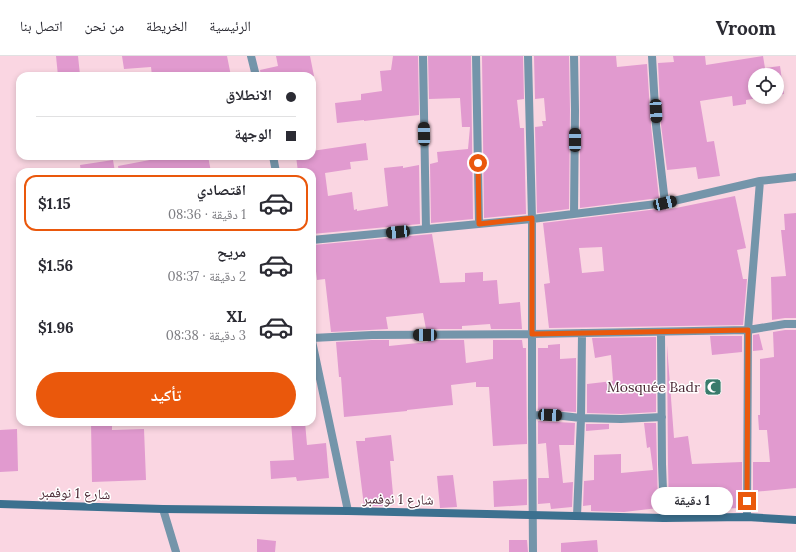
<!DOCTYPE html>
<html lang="ar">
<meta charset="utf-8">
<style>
:root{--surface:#fff;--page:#f2f2f3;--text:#2b2b33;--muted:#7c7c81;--line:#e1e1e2;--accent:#ea580c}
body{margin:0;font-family:Lora,"Noto Naskh Arabic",serif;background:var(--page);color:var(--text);direction:rtl;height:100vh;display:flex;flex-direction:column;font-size:15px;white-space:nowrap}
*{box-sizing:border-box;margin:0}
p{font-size:13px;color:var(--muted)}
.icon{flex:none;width:22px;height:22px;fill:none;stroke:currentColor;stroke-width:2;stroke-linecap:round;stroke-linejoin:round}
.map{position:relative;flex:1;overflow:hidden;direction:ltr}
.side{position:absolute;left:16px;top:112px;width:300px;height:258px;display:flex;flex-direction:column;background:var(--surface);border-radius:12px;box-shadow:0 2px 6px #0003;direction:rtl}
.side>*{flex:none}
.top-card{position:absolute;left:16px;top:16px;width:300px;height:88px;border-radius:12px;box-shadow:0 2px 6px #0003;direction:rtl;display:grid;align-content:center;height:88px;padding:0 20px;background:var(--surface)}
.controls{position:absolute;left:748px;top:12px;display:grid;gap:8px}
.controls a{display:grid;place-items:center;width:36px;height:36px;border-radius:50%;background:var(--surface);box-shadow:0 2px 6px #0003;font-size:20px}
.end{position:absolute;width:18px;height:18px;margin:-9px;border:5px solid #ea580c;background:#fff;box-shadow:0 0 0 2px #fff}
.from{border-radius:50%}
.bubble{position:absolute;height:28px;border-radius:14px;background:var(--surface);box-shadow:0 2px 6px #0003;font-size:13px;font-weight:700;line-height:28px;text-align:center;direction:rtl}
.car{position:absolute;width:12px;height:24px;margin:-12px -6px;border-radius:5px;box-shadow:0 0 3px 1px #0007;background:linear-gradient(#222 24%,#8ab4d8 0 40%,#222 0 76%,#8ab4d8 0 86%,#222 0)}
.top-card b{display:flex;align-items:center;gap:14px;height:38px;font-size:15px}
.top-card b+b{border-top:1px solid var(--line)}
.top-card i{width:10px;height:10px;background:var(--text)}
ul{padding:7px 0 0;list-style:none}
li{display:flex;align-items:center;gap:12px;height:56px;margin:0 8px 6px;padding:0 12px;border:2px solid transparent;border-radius:12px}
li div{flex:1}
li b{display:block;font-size:15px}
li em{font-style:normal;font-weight:700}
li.selected{border-color:var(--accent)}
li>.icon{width:36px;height:36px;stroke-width:1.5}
.primary-button{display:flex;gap:8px;margin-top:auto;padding:8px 20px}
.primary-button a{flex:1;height:46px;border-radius:24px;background:var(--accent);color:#fff;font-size:16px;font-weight:700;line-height:46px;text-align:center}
header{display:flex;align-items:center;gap:24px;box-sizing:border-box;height:56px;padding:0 20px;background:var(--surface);border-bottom:1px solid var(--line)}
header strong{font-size:19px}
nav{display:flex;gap:22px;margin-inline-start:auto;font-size:14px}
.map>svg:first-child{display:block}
.building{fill:#e19acf;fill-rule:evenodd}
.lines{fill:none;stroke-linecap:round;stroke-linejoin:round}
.street{stroke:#7495aa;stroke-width:8}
.secondary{stroke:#3c708f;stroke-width:8}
.route{stroke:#ea580c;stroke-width:5}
.labels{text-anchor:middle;stroke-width:3;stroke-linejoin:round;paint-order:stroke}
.poi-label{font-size:14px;fill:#492733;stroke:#fff;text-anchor:end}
.street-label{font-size:14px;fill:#492733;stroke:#fff}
</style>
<header>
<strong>Vroom</strong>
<nav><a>الرئيسية</a><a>الخريطة</a><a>من نحن</a><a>اتصل بنا</a></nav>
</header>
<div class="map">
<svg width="796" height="496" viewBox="0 0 796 496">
<rect width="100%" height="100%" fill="#fad6e2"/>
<path class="building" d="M56 0H78L80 19 58 20Z
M122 0H227L231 20H152L151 11 124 13Z
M276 0H310L314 20H261L260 14 278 10Z
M393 0H418L419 59 364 65V64L337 67 335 47 361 44V38L382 35 380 15 391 14Z
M428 0H471L473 163 431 167 430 108 438 106 437 96 468 93 470 71H462L460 42 429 43Z
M482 0H523L524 43 517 44 520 72H524L526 158 484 162Z
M534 0H569L570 54 569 153 537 157 535 71 543 70 542 65H546L544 42 535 43Z
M580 0H616L617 11 647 8 651 70 659 142 580 152Z
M673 0H705L706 9 763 0 765 12 780 10 784 38 777 39V19H755V41H765L746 44V48L733 50 732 40 700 45 707 86 714 85 720 120 698 123 696 111 667 114 661 69 658 7 674 6Z
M366 87 368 104 350 106 351 113 325 117 328 140 352 136 354 154 357 153V155L388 150 384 112 403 110V112L419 109 420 168 312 178V116H298L296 100H312V95Z
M171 100H208L211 116H119L118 110Z
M113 104 115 116H81L80 109Z
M735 140 746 192 737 194 743 223H747L743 269 549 272 544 228 550 227 543 167 666 152V154ZM602 191 604 215 582 217 579 192Z
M796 157V262H785L772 264 771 221 786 220 781 174H785L784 158Z
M432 178 440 227 465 226V217L483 216V225L497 224 499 248 520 246 522 273H491L490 268 462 270V273H426L423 257 386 261 388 273 331 276 325 223 317 224 313 189Z
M785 274H796V432L753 436V406H770L767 374H759L758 359H760V303L774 301 773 276Z
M759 278 763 294 753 295V279Z
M710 280H742V296L712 299Z
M656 281V356L621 358 587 357V328L613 325 611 299 595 302 592 282Z
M372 284H389V290L428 286 427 284H464L466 307 493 303V284H522L523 292H526L527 388 493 390 489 331H476V326L451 329 453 349 407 354V355L344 361 341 321H339L336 286Z
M560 288V303L576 302V356L538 354V292H548V289Z
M667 289 674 382 688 380 692 408 742 406V452L678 454V450L669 451 668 408Z
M538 365 575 367 574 389H559L563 427 573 426 572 451 551 453 550 447 538 448V422H549L546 387 538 388Z
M91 366H112V374L144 373 146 424 92 426Z
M291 366H305L307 389 326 387 329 422 297 425 296 421 271 423 270 405 294 404Z
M644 367H656L658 452 624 456 591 455V449L583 450 584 425 594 424V399L621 398V417L653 414 650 391 647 392Z
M586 368H609V373L586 375Z
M17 373 18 415 0 416V374Z
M391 379 394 405H390L394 449 383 450H364L356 385H365V382Z
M453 419 457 451 440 452 437 420Z
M527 423V449L494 451 493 425Z
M257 483 276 485 275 496H257Z
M509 484H527L528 496H509Z
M597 484 598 496H561V487Z"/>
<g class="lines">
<path class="street" d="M251 0 256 20
M423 0 426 173
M476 0 479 168
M528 0 532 163V359L533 496
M574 0 575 54 574 158
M652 0 656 69 665 147
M273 100 276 116
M312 184 532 163 665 147 760 125 796 121
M661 276 662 408 664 462
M312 282 372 279 532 278 748 274 785 268H796
M312 285 348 455
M532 359 563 360 581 362 621 363 662 361
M163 453 176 496
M577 460 581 362 582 277
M747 461 748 274 760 125"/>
<path class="secondary" d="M0 448 163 453 348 455 664 462 747 461 796 464"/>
</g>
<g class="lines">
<path class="route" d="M478 107 479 168 532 162V278L748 274 747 445"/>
</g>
<defs>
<g id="mosque-square" transform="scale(0.9)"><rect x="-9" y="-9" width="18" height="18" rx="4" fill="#397b6c" stroke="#fff"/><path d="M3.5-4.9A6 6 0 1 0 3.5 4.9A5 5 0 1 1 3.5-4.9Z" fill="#fff"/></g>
</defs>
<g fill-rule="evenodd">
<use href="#mosque-square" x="713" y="331"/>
</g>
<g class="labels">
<g class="poi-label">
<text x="700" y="336">Mosquée Badr</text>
</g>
<g class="street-label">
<text transform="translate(75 437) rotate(2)" y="5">شارع 1 نوفمبر</text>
<text transform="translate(398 443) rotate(1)" y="5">شارع 1 نوفمبر</text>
</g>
</g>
</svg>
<div class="controls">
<a><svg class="icon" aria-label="locate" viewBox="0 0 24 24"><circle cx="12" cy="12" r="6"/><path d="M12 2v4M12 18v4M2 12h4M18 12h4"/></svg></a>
</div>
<i class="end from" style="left:478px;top:107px"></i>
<i class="end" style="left:747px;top:445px"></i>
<div class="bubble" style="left:651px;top:431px;width:82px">1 دقيقة</div>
<i class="car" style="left:656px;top:55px;rotate:177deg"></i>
<i class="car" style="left:424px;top:78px;rotate:359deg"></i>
<i class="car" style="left:575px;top:84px;rotate:0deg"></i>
<i class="car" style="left:665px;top:147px;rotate:77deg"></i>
<i class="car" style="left:398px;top:176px;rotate:264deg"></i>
<i class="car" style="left:425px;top:279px;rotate:270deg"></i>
<i class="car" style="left:550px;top:359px;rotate:93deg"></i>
<div class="top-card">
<b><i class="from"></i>الانطلاق</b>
<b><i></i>الوجهة</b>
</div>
<section class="side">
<ul>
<li class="selected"><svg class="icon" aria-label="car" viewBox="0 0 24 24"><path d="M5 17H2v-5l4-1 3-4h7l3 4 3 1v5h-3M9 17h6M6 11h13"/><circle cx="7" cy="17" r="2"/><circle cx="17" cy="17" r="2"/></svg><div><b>اقتصادي</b><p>1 دقيقة · 08:36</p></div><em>$1.15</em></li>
<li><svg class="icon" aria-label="car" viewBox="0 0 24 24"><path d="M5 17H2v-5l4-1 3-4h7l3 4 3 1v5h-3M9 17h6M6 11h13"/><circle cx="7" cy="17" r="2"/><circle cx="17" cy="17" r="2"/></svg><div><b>مريح</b><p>2 دقيقة · 08:37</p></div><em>$1.56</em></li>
<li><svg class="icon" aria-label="car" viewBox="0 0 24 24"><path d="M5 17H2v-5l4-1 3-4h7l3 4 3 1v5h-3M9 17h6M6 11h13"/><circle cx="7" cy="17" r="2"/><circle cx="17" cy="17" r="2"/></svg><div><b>XL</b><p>3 دقيقة · 08:38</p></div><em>$1.96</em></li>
</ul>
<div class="primary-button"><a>تأكيد</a></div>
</section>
</div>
